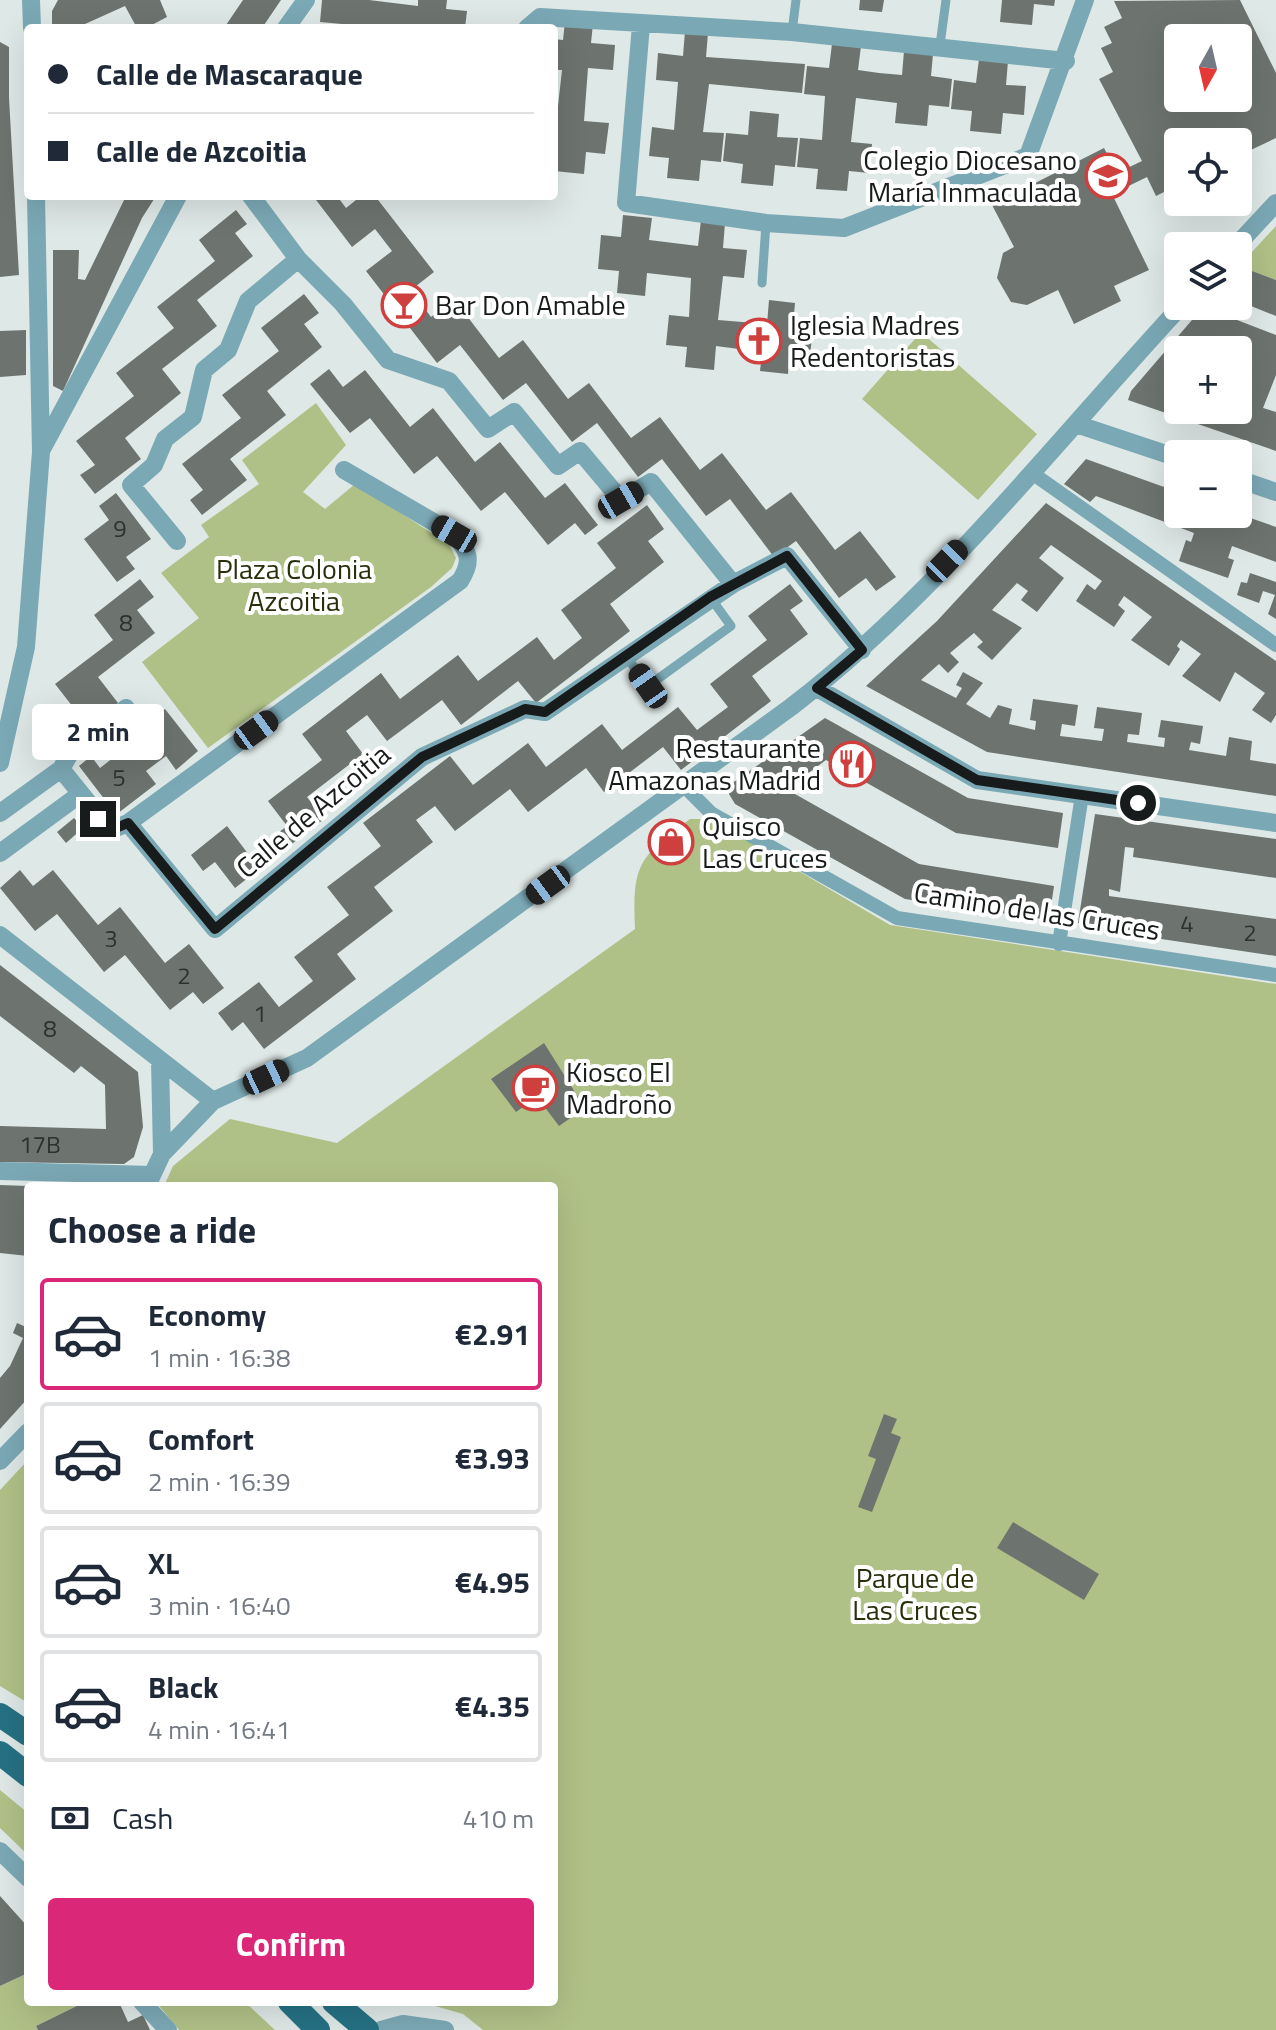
<!DOCTYPE html>
<meta charset="utf-8">
<style>
:root{--surface:#fff;--page:#f2f2f3;--text:#1f2937;--muted:#747a83;--line:#e0e1e3;--accent:#db2777}
body{margin:0;font-family:"Titillium Web",sans-serif;background:var(--page);color:var(--text);height:100vh;display:flex;flex-direction:column;font-size:30px;white-space:nowrap}
*{box-sizing:border-box;margin:0}
p{font-size:26px;color:var(--muted)}
.icon{flex:none;width:44px;height:44px;fill:none;stroke:currentColor;stroke-width:2;stroke-linecap:round;stroke-linejoin:round}
.map{position:relative;flex:1;overflow:hidden}
.panel{position:absolute;left:24px;top:1182px;width:534px;height:824px;display:flex;flex-direction:column;background:var(--surface);border-radius:8px;box-shadow:0 8px 32px #0002}
.panel>*{flex:none}
.top-card{position:absolute;left:24px;top:24px;width:534px;height:176px;border-radius:8px;box-shadow:0 8px 32px #0002;display:grid;align-content:center;height:176px;padding:0 24px;background:var(--surface)}
.needle{width:52px;rotate:188deg}
.controls{position:absolute;left:1164px;top:24px;display:grid;gap:16px}
.controls a{display:grid;place-items:center;width:88px;height:88px;border-radius:8px;background:var(--surface);box-shadow:0 8px 32px #0002;font-size:40px}
.end{position:absolute;width:36px;height:36px;margin:-18px;border:10px solid #181b1b;background:#fff;box-shadow:0 0 0 4px #fff}
.from{border-radius:50%}
.bubble{position:absolute;height:56px;border-radius:8px;background:var(--surface);box-shadow:0 8px 32px #0002;font-size:26px;font-weight:700;line-height:56px;text-align:center}
.car{position:absolute;width:24px;height:48px;margin:-24px -12px;border-radius:10px;box-shadow:0 0 6px 2px #0007;background:linear-gradient(#222 24%,#8ab4d8 0 40%,#222 0 76%,#8ab4d8 0 86%,#222 0)}
.top-card b{display:flex;align-items:center;gap:28px;height:76px;font-size:30px}
.top-card b+b{border-top:2px solid var(--line)}
.top-card i{width:20px;height:20px;background:var(--text)}
ul{padding:0;list-style:none}
li{display:flex;align-items:center;gap:24px;height:112px;margin:0 16px 12px;padding:0 8px;border:4px solid var(--line);border-radius:8px}
li div{flex:1}
li b{display:block;font-size:30px}
li em{font-style:normal;font-weight:700}
li.selected{border-color:var(--accent)}
li>.icon{width:72px;height:72px;stroke-width:1.5}
h2{padding:0 24px;font-size:36px;line-height:96px}
.pay{display:flex;align-items:center;gap:20px;height:88px;padding:0 24px;font-size:30px}
.pay p{margin-inline-start:auto}
.action{display:flex;gap:16px;margin-top:auto;padding:16px 24px}
.action a{flex:1;height:92px;border-radius:8px;background:var(--accent);color:#fff;font-size:32px;font-weight:700;line-height:92px;text-align:center}
.map>svg:first-child{display:block}
.green{fill:#b0c187}
.building{fill:#6d746f;fill-rule:evenodd}
.lines{fill:none;stroke-linecap:round;stroke-linejoin:round}
.service{stroke:#7ba8b5;stroke-width:9}
.pedestrian{stroke:#7ba8b5;stroke-width:14}
.minor{stroke:#7ba8b5;stroke-width:18}
.primary{stroke:#257184;stroke-width:24}
.route{stroke:#181b1b;stroke-width:10}
.labels{text-anchor:middle;stroke-width:8;stroke-linejoin:round;paint-order:stroke}
.number-label{font-size:24px;fill:#2d3130}
.poi-label{font-size:28px;fill:#181b1b;stroke:#fff;text-anchor:start}
.park-label{font-size:28px;fill:#28300b;stroke:#fff}
.street-label{font-size:28px;fill:#181b1b;stroke:#fff}
</style>
<div class="map">
<svg width="1276" height="2030" viewBox="0 0 1276 2030">
<rect width="100%" height="100%" fill="#dee8e6"/>
<path class="green" d="M1276 226V280L1239 266Z
M921 332 1037 434 978 500 862 399Z
M316 403 346 445 303 492 325 509 355 484 449 544 456 558 452 568 431 587 208 748 142 662 199 618 161 573 209 537 201 525 259 484 242 460Z
M690 819H711L890 925 1276 984V2030H483L463 2014 421 2002H554V1186H164L173 1166 230 1119 337 1143 635 929C632 864 639 857 690 819Z
M28 1460V1703L0 1686V1490Z
M0 1790 28 1813V1855L0 1828Z
M28 1973V2002H85L36 2026 38 2030H0V1986Z
M156 2002H245L275 2030H179Z"/>
<path class="building" d="M58 0H160L167 17 146 28H137L125 6 85 24V28H52V11Z
M243 0H281L262 28H224Z
M322 0H369L418 6V0H447L446 9 467 11 465 28H342V24L320 22Z
M860 0H884L882 12 859 10Z
M1002 0H1055L1054 6 1034 4 1032 25 1000 22Z
M1240 0 1276 73V138L1238 156V142H1178V185L1156 196 1147 177 1112 194 1149 270 1114 286 1121 301 1074 324 1058 290 1027 305 1011 302 997 278 1003 253 1014 247 992 205 1104 148 1117 173 1142 161 1099 79 1113 72 1101 48 1112 43 1104 27 1122 18 1114 1ZM1178 38H1238V98H1178Z
M565 21 593 24 591 43 615 45 613 70 588 68 584 121 609 123 605 154 586 152 584 174 554 171V115H557L562 70H554V39L563 40Z
M685 31 708 33 706 57 805 64 802 93 709 84 703 132 724 133 721 162 701 160 699 181 667 178 669 158 649 156 652 127 674 130 678 82 656 80 658 53 683 56Z
M0 42 9 47V98L19 275 0 277Z
M832 44 861 46 858 70 879 73 902 75 904 51 933 54 931 76 952 79 949 107 929 105 927 126 895 123 897 103 856 98 851 142 872 144 869 173 849 171 847 191 816 189 818 169 797 167 800 138 822 140 825 96 804 94 807 66 829 68Z
M979 59 1008 61 1006 85 1026 86 1024 115 1003 113 1001 134 970 131 972 111 951 109 954 80 976 83Z
M750 111 779 114 777 137 798 138 795 167 775 165 773 186 741 183 743 164 723 161 726 133 748 135Z
M126 196H156L142 218 63 391 53 386V250H79L78 279 85 280Z
M313 196H337L346 208 361 196H375L434 272 411 290 431 317 454 299 499 358 523 340 568 399 589 383 631 438 660 417 700 470 722 453 766 510 791 492 835 550 860 531 896 577 876 591 866 578 839 598 796 541 774 557 730 499 706 516 662 459 638 477 597 423 572 442 526 383 503 400 460 345 437 363 366 271 392 251 375 229 352 247Z
M236 210 247 224 235 233 253 256 197 300 217 326 162 369 181 393 125 438 141 459 95 494 80 475 95 465 76 441 134 396 116 373 174 328 157 307 215 261 199 240Z
M623 215 652 218 649 240 698 246 701 220 725 223 723 248 747 250 744 278 723 276 718 320 767 324 769 300 795 303 793 326 813 328 810 356 789 354 788 374 760 371 762 352 716 346 714 370 685 367 687 347 666 345 669 315 689 317 691 278 647 273 645 296 617 293 619 271 598 269 601 235 621 237Z
M1239 266 1276 280V316L1251 306 1237 320 1276 335V375L1263 408 1276 412V451L1128 400 1131 391 1204 306H1238ZM1210 340 1215 342 1208 350H1238V410H1178V350H1202Z
M304 294 319 313 304 324 322 347 267 391 286 415 230 459 247 480 202 515 190 500 203 490 182 464 241 418 222 395 279 351 261 328Z
M26 330V375L0 377V331Z
M329 369 343 387 365 370 410 427 433 408 475 462 500 442 545 498 565 483 598 525 585 535 575 523 548 545 505 492 481 511 437 456 414 474 370 418 350 433 310 384Z
M1086 459 1178 492V514H1239L1276 527V562L1232 546 1228 558 1234 560 1228 578 1179 561 1186 540 1191 542 1194 533 1096 496 1090 502 1064 484Z
M116 493 151 539 126 557 135 569 117 582 84 539 109 520 99 506Z
M1046 503 1276 661V715L1271 723 1252 710 1265 693 1235 672 1220 702 1182 676 1201 654 1181 640 1177 646 1180 649 1169 666 1131 640 1152 617 1124 596 1118 605 1125 611 1114 627 1076 601 1087 584 1095 590 1102 581 1051 545 1039 558 1064 578 1037 612 1021 600 1028 591 1017 583 992 610 1022 628 992 660 977 647 983 642 974 633 950 653 959 662 948 673 939 664 921 680 956 698 962 688 956 685 963 672 983 683 966 704 990 718 998 705 1012 709 1009 724 1035 730 1036 721 1030 720 1033 699 1078 705 1075 726 1062 724 1060 736 1102 741 1104 729 1094 728 1097 707 1142 713 1139 735 1128 734 1127 742 1164 747 1165 738 1158 737 1161 720 1203 726 1200 744 1191 742 1189 750 1226 756 1229 737 1252 741 1250 760 1276 764V796L987 752 866 686 937 621Z
M647 505 664 529 648 541 664 562 610 604 630 631 536 703 518 681 461 725 442 700 387 741 367 715 346 731 363 754 307 797 324 819 235 888 215 862 203 871 191 855 227 826 249 855 287 826 268 801 322 760 302 734 381 673 400 699 458 655 478 681 537 637 554 660 582 638 561 610 616 568 597 543Z
M1250 573 1276 582V619L1268 614 1275 595 1263 591 1259 603 1237 595 1241 582 1247 583Z
M140 579 154 597 137 610 155 633 98 677 118 703 71 738 57 720 73 707 55 684 113 640 94 615Z
M790 584 803 601 790 610 808 634 752 676 771 701 681 770 663 747 604 792 586 768 528 812 510 789 455 831 435 806 416 820 433 842 374 887 393 911 337 954 356 979 264 1049 243 1022 232 1031 218 1013 259 982 279 1007 313 981 294 957 349 915 327 887 381 846 363 823 450 756 473 785 528 743 546 767 602 724 622 750 678 707 697 730 728 707 710 684 767 640 748 616Z
M165 709 198 751 176 770 166 756 146 771 156 784 113 817 102 803 105 800 79 766 91 756 100 768 127 747 110 728 131 712 141 726Z
M825 718 968 798 1063 813 1058 848 956 833 826 760 795 783 777 786 779 793 795 794 919 864 1054 886 1049 920 905 899 735 804 729 794 731 784Z
M1095 814 1276 839V878L1133 857 1134 848 1125 847 1120 892 1109 889V896L1276 919V956L1101 930 1102 926 1078 923Z
M74 818 83 828 66 843 57 832Z
M676 830 685 841 666 855 658 843Z
M20 870 33 886 53 870 98 925 120 907 165 963 189 944 224 988 203 1004 193 992 170 1010 125 955 104 972 57 914 35 931 0 888Z
M0 965 138 1072 143 1127 134 1157 124 1164 0 1162V1126L106 1129 105 1085 81 1066 74 1073 0 1016Z
M544 1043 585 1108 559 1126 537 1097 516 1112 491 1079Z
M0 1185 28 1186V1256L0 1253Z
M17 1323 28 1328V1398L0 1429V1378L10 1366 23 1338 13 1333Z
M884 1414 897 1419 891 1433 901 1437 872 1512 858 1507 876 1459 868 1456Z
M1013 1522 1099 1574 1084 1600 997 1548Z
M0 1896 28 1927V1973L0 1986Z
M85 2002H119L128 2022 143 2015 150 2030H38L36 2026Z"/>
<g class="lines">
<path class="service" d="M792 32 796 0
M940 45 946 0
M762 283 766 223
M626 656 648 686 731 626 710 597"/>
<path class="pedestrian" d="M1032 473 1276 645
M684 786 711 813 897 918 1276 975
M1059 944 1082 795"/>
<path class="minor" d="M31 0 32 28
M641 25 626 203 766 223 844 228 1028 156 1085 0
M286 28 306 0
M527 28 540 17 792 32 1066 61
M251 196 298 259 343 304 388 360 449 381 488 429 514 412 558 466 580 451 621 500 651 482 733 584 787 556 862 650
M1236 246 1276 203
M1076 424 1178 458
M42 449 178 196
M344 470 454 534C469 551 473 561 460 581L128 823 215 929 422 757 525 709 545 712 733 584
M1238 479 1276 492
M177 541 131 485 154 465 165 439 193 417 204 370 228 350 248 301 298 259
M817 688 977 780 1276 823
M0 763 26 647 41 452 36 196
M61 769 107 826 116 828 128 823
M0 813 61 769 72 750 126 708
M0 853 79 795
M0 935 213 1101
M160 1060 162 1154
M0 1171 152 1175
M147 1186 162 1154 213 1101 307 1058 791 707C937 595 1056 441 1181 306
M0 1461 28 1432
M0 1851 28 1878
M142 2002 168 2030
M381 2030 403 2024 445 2030"/>
<path class="primary" d="M0 1715 28 1734
M0 1753 28 1775
M290 2002 318 2030
M334 2002 367 2030"/>
</g>
<g class="lines">
<path class="route" d="M98 819 116 828 128 823 215 929 422 757 525 709 545 712 710 597 787 556 862 650 817 688 977 780 1138 803"/>
</g>
<defs>
<g id="school-ring" transform="scale(2.3)"><circle r="9.5" fill="#fff" stroke="#ce3f3e" stroke-width="1.5"/><path d="M0-5L7-2L0 1L-7-2ZM-4 1L0 2.5L4 1V4Q0 6-4 4Z" fill="#ce3f3e"/></g>
<g id="bar-ring" transform="scale(2.3)"><circle r="9.5" fill="#fff" stroke="#ce3f3e" stroke-width="1.5"/><path d="M-6-5H6L.8 .8V4.5H3.5V6h-7V4.5H-.8V.8Z" fill="#ce3f3e"/></g>
<g id="church-ring" transform="scale(2.3)"><circle r="9.5" fill="#fff" stroke="#ce3f3e" stroke-width="1.5"/><path d="M-1.2-6h2.4v3.5h3.3v2.4h-3.3V6h-2.4V-.1h-3.3v-2.4h3.3Z" fill="#ce3f3e"/></g>
<g id="restaurant-ring" transform="scale(2.3)"><circle r="9.5" fill="#fff" stroke="#ce3f3e" stroke-width="1.5"/><path d="M-5-6h1v4h1v-4h1v4h1v-4h1v5L-1.5 .5V6h-2V.5L-5-1ZM5-6V6H3V1.5H1.5Q1.5-4 5-6Z" fill="#ce3f3e"/></g>
<g id="shop-ring" transform="scale(2.3)"><circle r="9.5" fill="#fff" stroke="#ce3f3e" stroke-width="1.5"/><path d="M-5-2.5h2.3a2.7 3.5 0 0 1 5.4 0H5L5.5 6h-11ZM-1.5-2.5h3a1.5 2.3 0 0 0-3 0Z" fill="#ce3f3e"/></g>
<g id="cafe-ring" transform="scale(2.3)"><circle r="9.5" fill="#fff" stroke="#ce3f3e" stroke-width="1.5"/><path d="M-5.5-4.5H6V0H3Q3 3.5 0 3.5H-2.5Q-5.5 3.5-5.5 0ZM3-3.2v2h1.7v-2ZM-6 4.5H4V6H-6Z" fill="#ce3f3e"/></g>
</defs>
<g fill-rule="evenodd">
<use href="#school-ring" x="1108" y="176"/>
<use href="#bar-ring" x="404" y="305"/>
<use href="#church-ring" x="759" y="341"/>
<use href="#restaurant-ring" x="852" y="764"/>
<use href="#shop-ring" x="671" y="842"/>
<use href="#cafe-ring" x="535" y="1088"/>
</g>
<g class="labels">
<g class="number-label">
<text x="120" y="537">9</text>
<text x="126" y="631">8</text>
<text x="119" y="786">5</text>
<text x="1187" y="932">4</text>
<text x="1250" y="941">2</text>
<text x="111" y="947">3</text>
<text x="184" y="984">2</text>
<text x="260" y="1022">1</text>
<text x="50" y="1037">8</text>
<text x="40" y="1153">17B</text>
</g>
<g class="poi-label">
<text x="1077" y="170" text-anchor="end">Colegio Diocesano<tspan x="1077" dy="32">María Inmaculada</tspan></text>
<text x="435" y="315">Bar Don Amable</text>
<text x="790" y="335">Iglesia Madres<tspan x="790" dy="32">Redentoristas</tspan></text>
<text x="821" y="758" text-anchor="end">Restaurante<tspan x="821" dy="32">Amazonas Madrid</tspan></text>
<text x="702" y="836">Quisco<tspan x="702" dy="32">Las Cruces</tspan></text>
<text x="566" y="1082">Kiosco El<tspan x="566" dy="32">Madroño</tspan></text>
</g>
<g class="park-label">
<text x="294" y="579">Plaza Colonia<tspan x="294" dy="32">Azcoitia</tspan></text>
<text x="915" y="1588">Parque de<tspan x="915" dy="32">Las Cruces</tspan></text>
</g>
<g class="street-label">
<text transform="translate(313 811) rotate(-40)" y="10">Calle de Azcoitia</text>
<text transform="translate(1037 911) rotate(9)" y="10">Camino de las Cruces</text>
</g>
</g>
</svg>
<div class="controls">
<a><svg class="needle" viewBox="-14 -14 28 28"><path d="M0-13l5 13h-10z" fill="#e53935"/><path d="M0 13l5-13h-10z" fill="#747a83"/></svg></a>
<a><svg class="icon" aria-label="locate" viewBox="0 0 24 24"><circle cx="12" cy="12" r="6"/><path d="M12 2v4M12 18v4M2 12h4M18 12h4"/></svg></a>
<a><svg class="icon" aria-label="layers" viewBox="0 0 24 24"><path d="M12 4l9 5-9 5-9-5zM3 14l9 5 9-5"/></svg></a>
<a>+</a>
<a>−</a>
</div>
<i class="end from" style="left:1138px;top:803px"></i>
<i class="end" style="left:98px;top:819px"></i>
<div class="bubble" style="left:32px;top:704px;width:132px">2 min</div>
<i class="car" style="left:621px;top:500px;rotate:60deg"></i>
<i class="car" style="left:454px;top:534px;rotate:300deg"></i>
<i class="car" style="left:947px;top:561px;rotate:44deg"></i>
<i class="car" style="left:648px;top:686px;rotate:325deg"></i>
<i class="car" style="left:256px;top:730px;rotate:54deg"></i>
<i class="car" style="left:548px;top:885px;rotate:234deg"></i>
<i class="car" style="left:266px;top:1077px;rotate:65deg"></i>
<div class="top-card">
<b><i class="from"></i>Calle de Mascaraque</b>
<b><i></i>Calle de Azcoitia</b>
</div>
<section class="panel">
<h2>Choose a ride</h2>
<ul>
<li class="selected"><svg class="icon" aria-label="car" viewBox="0 0 24 24"><path d="M5 17H2v-5l4-1 3-4h7l3 4 3 1v5h-3M9 17h6M6 11h13"/><circle cx="7" cy="17" r="2"/><circle cx="17" cy="17" r="2"/></svg><div><b>Economy</b><p>1 min · 16:38</p></div><em>€2.91</em></li>
<li><svg class="icon" aria-label="car" viewBox="0 0 24 24"><path d="M5 17H2v-5l4-1 3-4h7l3 4 3 1v5h-3M9 17h6M6 11h13"/><circle cx="7" cy="17" r="2"/><circle cx="17" cy="17" r="2"/></svg><div><b>Comfort</b><p>2 min · 16:39</p></div><em>€3.93</em></li>
<li><svg class="icon" aria-label="car" viewBox="0 0 24 24"><path d="M5 17H2v-5l4-1 3-4h7l3 4 3 1v5h-3M9 17h6M6 11h13"/><circle cx="7" cy="17" r="2"/><circle cx="17" cy="17" r="2"/></svg><div><b>XL</b><p>3 min · 16:40</p></div><em>€4.95</em></li>
<li><svg class="icon" aria-label="car" viewBox="0 0 24 24"><path d="M5 17H2v-5l4-1 3-4h7l3 4 3 1v5h-3M9 17h6M6 11h13"/><circle cx="7" cy="17" r="2"/><circle cx="17" cy="17" r="2"/></svg><div><b>Black</b><p>4 min · 16:41</p></div><em>€4.35</em></li>
</ul>
<div class="pay"><svg class="icon" aria-label="cash" viewBox="0 0 24 24"><path d="M3 7h18v10H3z"/><circle cx="12" cy="12" r="2"/></svg>Cash<p>410 m</p></div>
<div class="action"><a>Confirm</a></div>
</section>
</div>
